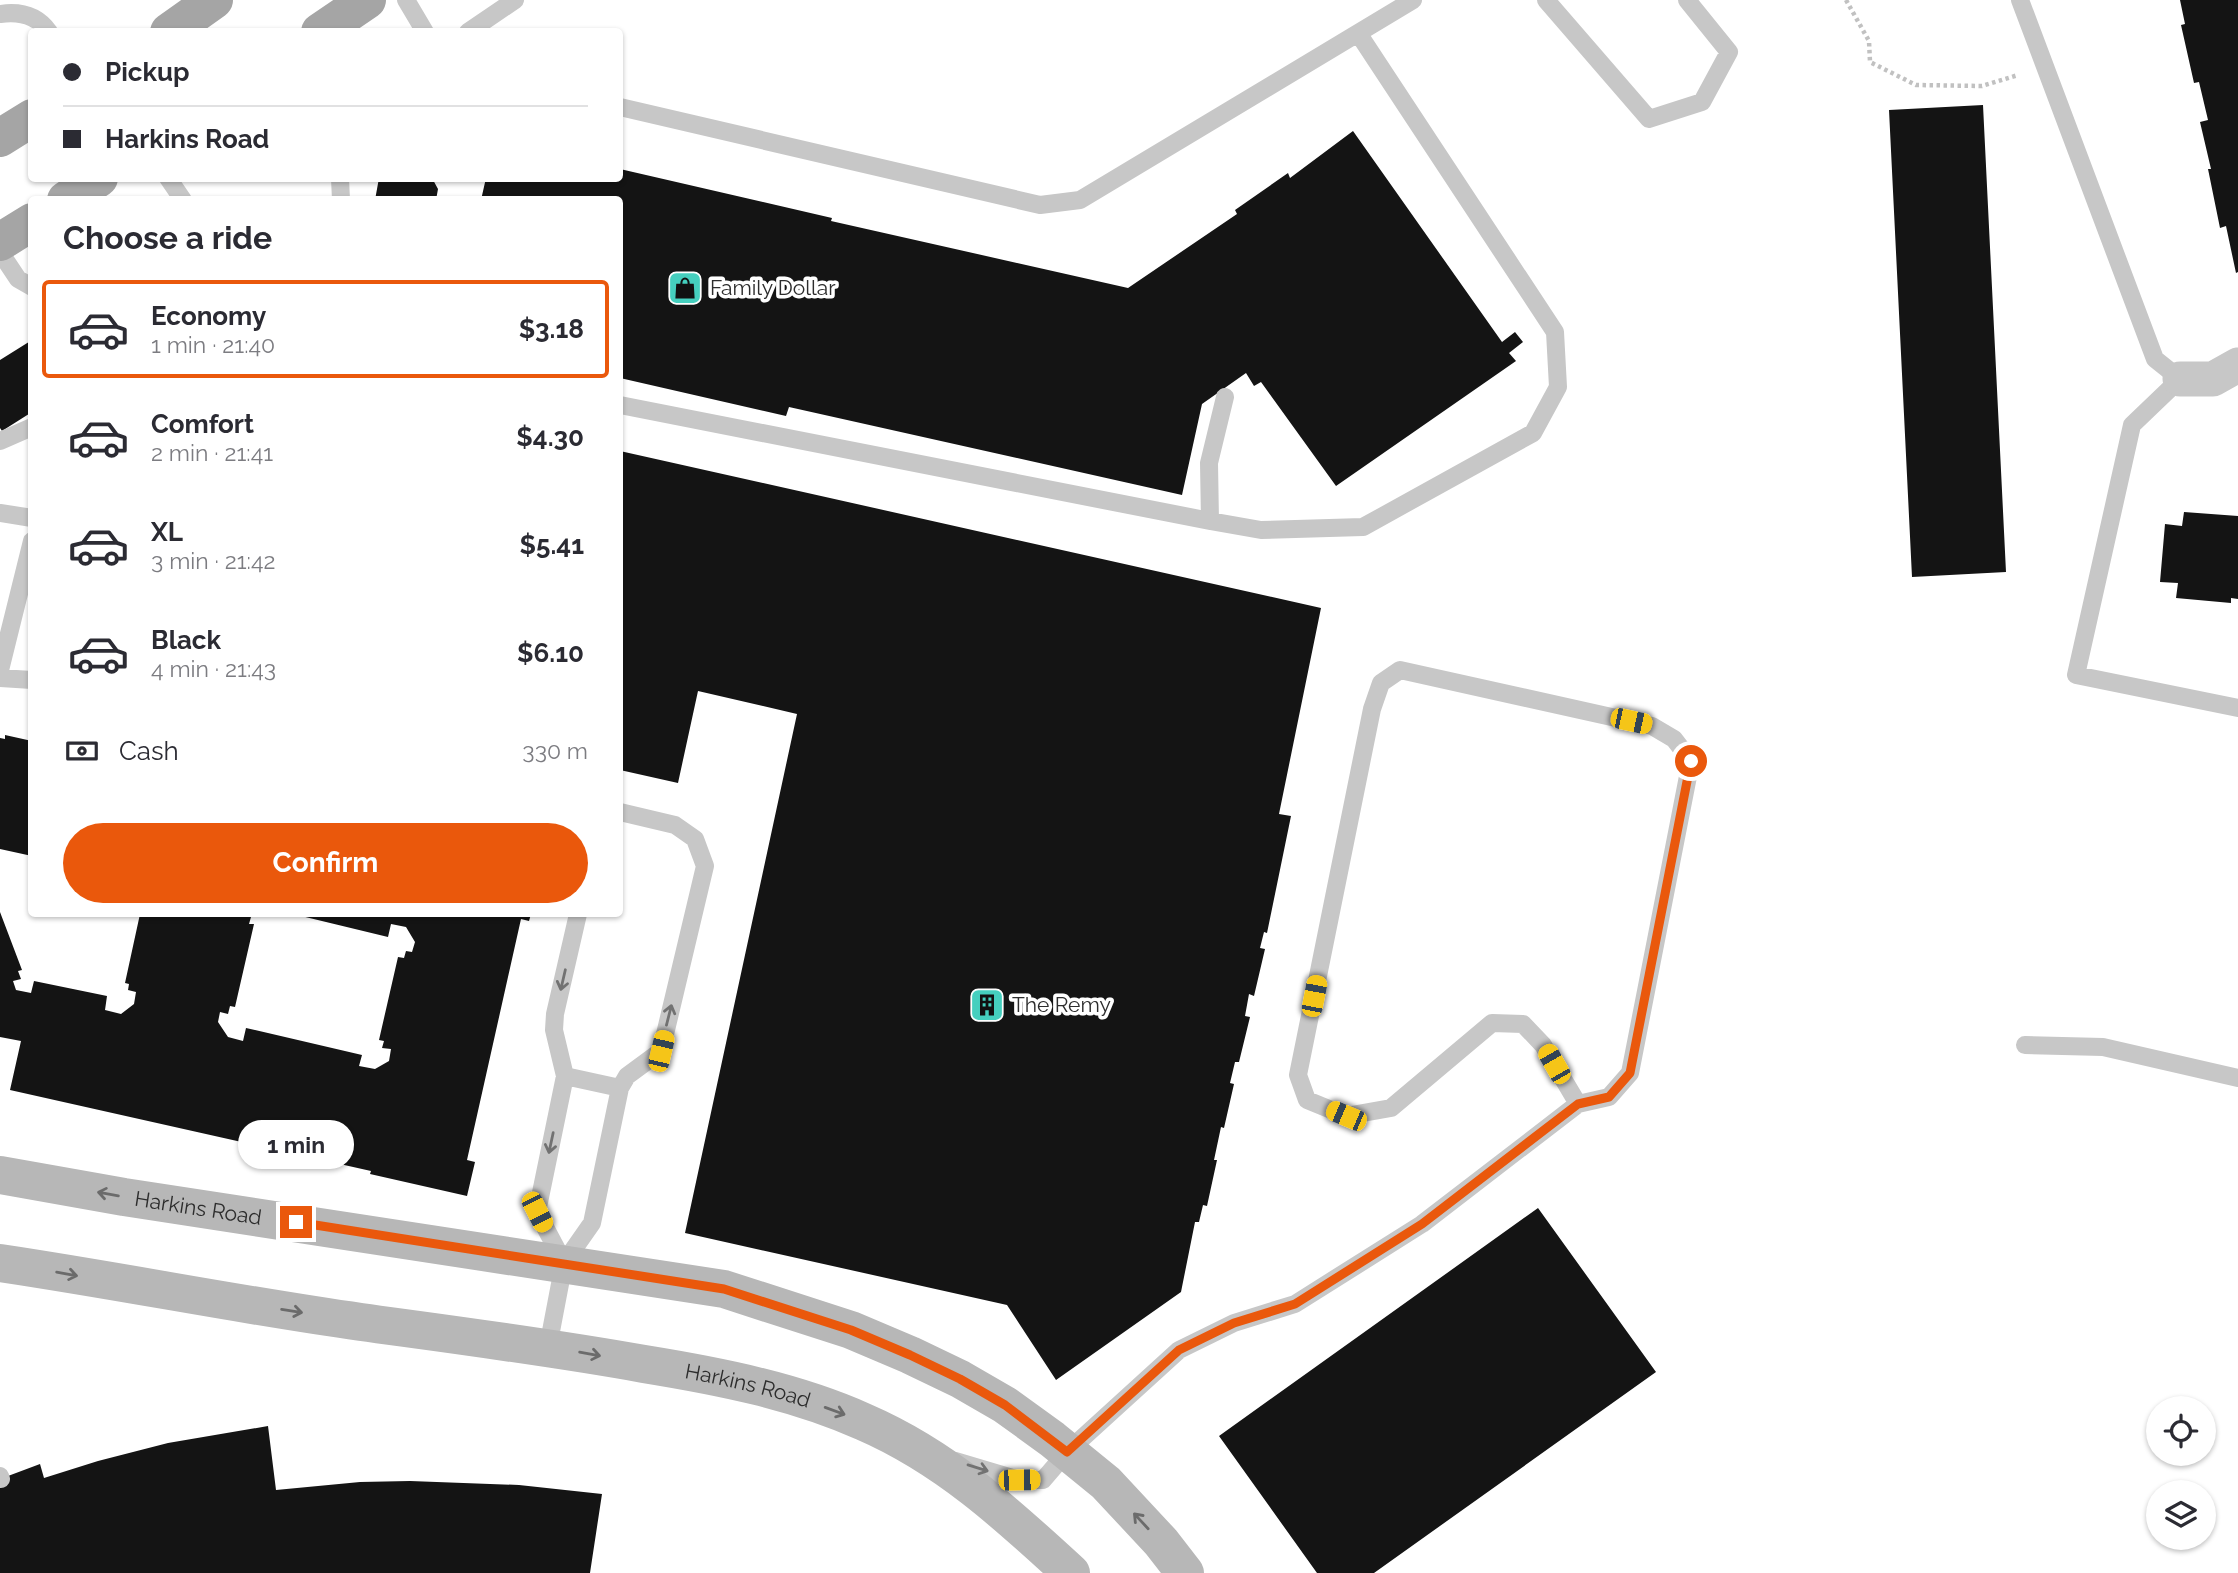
<!DOCTYPE html>
<meta charset="utf-8">
<style>
:root{--surface:#fff;--page:#f2f2f3;--text:#2b2b33;--muted:#7c7c81;--line:#e1e1e2;--accent:#ea580c}
body{margin:0;font-family:Raleway,sans-serif;background:var(--page);color:var(--text);height:100vh;display:flex;flex-direction:column;font-size:26px;white-space:nowrap}
*{box-sizing:border-box;margin:0}
p{font-size:23px;color:var(--muted)}
.icon{flex:none;width:38px;height:38px;fill:none;stroke:currentColor;stroke-width:2;stroke-linecap:round;stroke-linejoin:round}
.map{position:relative;flex:1;overflow:hidden}
.panel{position:absolute;left:28px;top:196px;width:595px;height:721px;display:flex;flex-direction:column;background:var(--surface);border-radius:7px;box-shadow:0 2px 5px #0004}
.panel>*{flex:none}
.top-card{position:absolute;left:28px;top:28px;width:595px;height:154px;border-radius:7px;box-shadow:0 2px 5px #0004;display:grid;align-content:center;height:154px;padding:0 35px;background:var(--surface)}
.controls{position:absolute;left:2146px;top:1396px;display:grid;gap:14px}
.controls a{display:grid;place-items:center;width:70px;height:70px;border-radius:50%;background:var(--surface);box-shadow:0 2px 5px #0004;font-size:35px}
.end{position:absolute;width:32px;height:32px;margin:-16px;border:9px solid #ea580c;background:#fff;box-shadow:0 0 0 4px #fff}
.from{border-radius:50%}
.bubble{position:absolute;height:49px;border-radius:24px;background:var(--surface);box-shadow:0 2px 5px #0004;font-size:23px;font-weight:700;line-height:49px;text-align:center}
.car{position:absolute;width:21px;height:42px;margin:-21px -10px;border-radius:9px;box-shadow:0 0 5px 2px #0007;background:linear-gradient(#f5c518 24%,#345 0 40%,#f5c518 0 76%,#345 0 86%,#f5c518 0)}
.top-card b{display:flex;align-items:center;gap:24px;height:66px;font-size:26px}
.top-card b+b{border-top:2px solid var(--line)}
.top-card i{width:18px;height:18px;background:var(--text)}
ul{padding:0;list-style:none}
li{display:flex;align-items:center;gap:21px;height:98px;margin:0 14px 10px;padding:0 21px;border:4px solid transparent;border-radius:7px}
li div{flex:1}
li b{display:block;font-size:26px}
li em{font-style:normal;font-weight:700}
li.current{border-color:var(--accent)}
li>.icon{width:63px;height:63px;stroke-width:1.5}
h2{padding:0 35px;font-size:32px;line-height:84px}
.pay{display:flex;align-items:center;gap:18px;height:77px;padding:0 35px;font-size:26px}
.pay p{margin-inline-start:auto}
.primary-button{display:flex;gap:14px;margin-top:auto;padding:14px 35px}
.primary-button a{flex:1;height:80px;border-radius:42px;background:var(--accent);color:#fff;font-size:28px;font-weight:700;line-height:80px;text-align:center}
.map>svg:first-child{display:block}
.building{fill:#141414}
.lines{fill:none;stroke-linecap:round;stroke-linejoin:round}
.path{stroke:#c1c1c1;stroke-width:4.5;stroke-dasharray:3.5 3.5;stroke-linecap:butt}
.lane{stroke:#c7c7c7;stroke-width:18}
.street{stroke:#c7c7c7;stroke-width:35}
.secondary{stroke:#b7b7b7;stroke-width:38}
.primary{stroke:#a5a5a5;stroke-width:38}
.oneway{stroke:#727272}
.oneway2{stroke:#6b6b6b}
.route{stroke:#ea580c;stroke-width:9}
.labels{text-anchor:middle;stroke-width:7;stroke-linejoin:round;paint-order:stroke}
.poi-label{font-size:21px;fill:#2d2d2d;stroke:#fff;text-anchor:start}
.street-label{font-size:21px;fill:#2d2d2d;stroke:#fff}
</style>
<div class="map">
<svg width="2238" height="1573" viewBox="0 0 2238 1573">
<rect width="100%" height="100%" fill="#fff"/>
<path class="building" d="M2180 0H2238V272L2236 273 2226 226 2220 228 2208 169H2211L2200 122 2208 120 2199 82 2194 83 2181 25 2185 24Z
M1983 105 2006 572 1912 577 1889 110Z
M1353 131 1502 342 1515 332 1523 342 1509 353 1516 361 1336 486 1261 382 1254 386 1246 373 1202 404 1182 495 789 407 786 416 620 378V200H481L486 178H620V169L832 218 831 221 1128 288 1237 214 1235 210 1288 173 1290 178Z
M379 178H432L438 189 436 200H375Z
M32 340V412L2 431 0 428V360Z
M620 451 1321 608 1279 814 1291 816 1267 933 1264 932 1260 948 1265 949 1254 996 1249 994 1245 1016 1250 1017 1239 1062H1235L1230 1083 1234 1084 1224 1128 1221 1127 1214 1160H1217L1207 1206 1203 1205 1199 1222H1195L1181 1292 1056 1380 1007 1305 685 1233 797 714 698 691 678 783 620 770Z
M2184 512 2238 516V599L2231 598V603L2176 598 2178 583 2160 582 2165 524 2182 526Z
M5 735 32 741V856L0 849V738L5 739Z
M0 912 22 970 18 971 21 979 13 981 16 990 31 993 34 981 107 996 105 1010 121 1014 134 1004 136 992 128 990 129 984 125 983 140 914H243L251 917 249 924H254L235 1007 230 1006 228 1014 220 1012 218 1022 228 1037 243 1041 246 1028 362 1055 359 1066 375 1069 389 1061 391 1049 382 1048 384 1041 379 1040 398 957 404 958 406 951 412 952 415 942 406 927 391 924 388 937 293 914H531L529 921 521 919 467 1160 475 1162 467 1196 370 1174 371 1171 10 1090 21 1041 0 1037Z
M1538 1208 1656 1372 1374 1573H1317L1219 1436Z
M268 1426 276 1490 360 1482 410 1481 519 1485 602 1494 590 1573H0V1479L40 1464 44 1478 98 1461 168 1443Z"/>
<g class="lines">
<path class="path" d="M1846 0 1869 41 1870 62 1916 85 1982 86 2018 75"/>
<path class="lane" d="M406 0 425 32
M1546 0 1649 119 1702 102 1729 52 1687 0
M2020 0 2155 359 2180 379 2132 425 2076 675 2238 708
M0 14C20 11 37 15 49 32
M468 32 515 0
M620 107 1040 205 1080 200 1413 0
M168 178 183 200
M340 178 341 200
M0 252 18 279 32 287
M1225 397 1209 463 1210 521 1261 530 1363 527 1533 433 1558 387 1555 332 1358 33
M620 405 1210 521
M0 441 32 427
M0 513 32 518
M0 670 32 541
M0 678 32 680
M2025 1045 2103 1047 2238 1078
M565 1076 620 1088
M564 1263 537 1212 565 1076 554 1030 555 1014 578 914
M548 1347 564 1263 592 1223 620 1088 627 1076 661 1051 705 866 695 839 675 825 620 812
M955 1461 1019 1480H1043L1067 1452 1179 1350 1234 1323 1295 1304 1422 1224 1578 1104 1609 1097 1630 1073 1691 761 1674 739 1652 726 1400 670 1381 683 1372 709 1298 1075 1307 1100 1346 1116 1391 1108 1492 1023 1523 1024 1543 1045 1578 1104
M0 1476 1 1479"/>
<path class="street" d="M2180 379H2213L2238 365"/>
<g class="secondary">
<path id="s1" d="M0 1175 124 1197 724 1289 851 1330 910 1355 960 1379 1005 1405 1052 1439 1106 1483 1161 1542 1185 1573"/>
<path id="s2" d="M0 1263C121 1281 240 1305 361 1322 456 1335 550 1347 644 1364 718 1376 795 1391 864 1422 945 1457 1007 1514 1071 1573"/>
</g>
<path class="primary" d="M169 32 214 0
M320 32 367 0
M0 138 32 118
M66 200 99 178
M0 242 32 222"/>
</g>
<defs><path id="oneway-shaft" d="M-6 0H5M1.5-3L5.5 0L1.5 3" fill="none" stroke-width="1.6" stroke-linecap="round" stroke-linejoin="round" transform="scale(1.75)"/></defs>
<g class="oneway">
<use href="#oneway-shaft" transform="translate(563 980) rotate(103)"/>
<use href="#oneway-shaft" transform="translate(669 1015) rotate(-76)"/>
<use href="#oneway-shaft" transform="translate(551 1143) rotate(102)"/>
<use href="#oneway-shaft" transform="translate(978 1468) rotate(17)"/>
</g>
<g class="oneway2">
<use href="#oneway-shaft" transform="translate(108 1194) rotate(-170)"/>
<use href="#oneway-shaft" transform="translate(67 1274) rotate(10)"/>
<use href="#oneway-shaft" transform="translate(292 1311) rotate(9)"/>
<use href="#oneway-shaft" transform="translate(590 1354) rotate(10)"/>
<use href="#oneway-shaft" transform="translate(835 1411) rotate(20)"/>
<use href="#oneway-shaft" transform="translate(1141 1521) rotate(-133)"/>
</g>
<g class="lines">
<path class="route" d="M296 1222 724 1289 851 1330 910 1355 960 1379 1005 1405 1067 1452 1179 1350 1234 1323 1295 1304 1422 1224 1578 1104 1609 1097 1630 1073 1691 761"/>
</g>
<defs>
<g id="shop-square" transform="scale(1.75)"><rect x="-9" y="-9" width="18" height="18" rx="4" fill="#45cfbe" stroke="#fff"/><path d="M-5-2.5h2.3a2.7 3.5 0 0 1 5.4 0H5L5.5 6h-11ZM-1.5-2.5h3a1.5 2.3 0 0 0-3 0Z" fill="#111"/></g>
<g id="building-square" transform="scale(1.75)"><rect x="-9" y="-9" width="18" height="18" rx="4" fill="#45cfbe" stroke="#fff"/><path d="M-4-6H4V6H1V3H-1V6H-4ZM-2.5-4.3h1.7v1.8h-1.7ZM.8-4.3h1.7v1.8H.8ZM-2.5-1h1.7V.8h-1.7ZM.8-1h1.7V.8H.8Z" fill="#111"/></g>
</defs>
<g fill-rule="evenodd">
<use href="#shop-square" x="685" y="288"/>
<use href="#building-square" x="987" y="1005"/>
</g>
<g class="labels">
<g class="poi-label">
<text x="710" y="295">Family Dollar</text>
<text x="1012" y="1012">The Remy</text>
</g>
<g class="street-label">
<text dy="7" stroke="none"><textPath href="#s1" startOffset="201">Harkins Road</textPath></text>
<text dy="7" stroke="none"><textPath href="#s2" startOffset="758">Harkins Road</textPath></text>
</g>
</g>
</svg>
<div class="controls">
<a><svg class="icon" aria-label="locate" viewBox="0 0 24 24"><circle cx="12" cy="12" r="6"/><path d="M12 2v4M12 18v4M2 12h4M18 12h4"/></svg></a>
<a><svg class="icon" aria-label="layers" viewBox="0 0 24 24"><path d="M12 4l9 5-9 5-9-5zM3 14l9 5 9-5"/></svg></a>
</div>
<i class="end from" style="left:1691px;top:761px"></i>
<i class="end" style="left:296px;top:1222px"></i>
<div class="bubble" style="left:238px;top:1120px;width:116px">1 min</div>
<i class="car" style="left:1631px;top:721px;rotate:102deg"></i>
<i class="car" style="left:1314px;top:996px;rotate:11deg"></i>
<i class="car" style="left:661px;top:1051px;rotate:13deg"></i>
<i class="car" style="left:1554px;top:1064px;rotate:330deg"></i>
<i class="car" style="left:1346px;top:1116px;rotate:293deg"></i>
<i class="car" style="left:537px;top:1212px;rotate:153deg"></i>
<i class="car" style="left:1019px;top:1480px;rotate:89deg"></i>
<div class="top-card">
<b><i class="from"></i>Pickup</b>
<b><i></i>Harkins Road</b>
</div>
<section class="panel">
<h2>Choose a ride</h2>
<ul>
<li class="current"><svg class="icon" aria-label="car" viewBox="0 0 24 24"><path d="M5 17H2v-5l4-1 3-4h7l3 4 3 1v5h-3M9 17h6M6 11h13"/><circle cx="7" cy="17" r="2"/><circle cx="17" cy="17" r="2"/></svg><div><b>Economy</b><p>1 min · 21:40</p></div><em>$3.18</em></li>
<li><svg class="icon" aria-label="car" viewBox="0 0 24 24"><path d="M5 17H2v-5l4-1 3-4h7l3 4 3 1v5h-3M9 17h6M6 11h13"/><circle cx="7" cy="17" r="2"/><circle cx="17" cy="17" r="2"/></svg><div><b>Comfort</b><p>2 min · 21:41</p></div><em>$4.30</em></li>
<li><svg class="icon" aria-label="car" viewBox="0 0 24 24"><path d="M5 17H2v-5l4-1 3-4h7l3 4 3 1v5h-3M9 17h6M6 11h13"/><circle cx="7" cy="17" r="2"/><circle cx="17" cy="17" r="2"/></svg><div><b>XL</b><p>3 min · 21:42</p></div><em>$5.41</em></li>
<li><svg class="icon" aria-label="car" viewBox="0 0 24 24"><path d="M5 17H2v-5l4-1 3-4h7l3 4 3 1v5h-3M9 17h6M6 11h13"/><circle cx="7" cy="17" r="2"/><circle cx="17" cy="17" r="2"/></svg><div><b>Black</b><p>4 min · 21:43</p></div><em>$6.10</em></li>
</ul>
<div class="pay"><svg class="icon" aria-label="cash" viewBox="0 0 24 24"><path d="M3 7h18v10H3z"/><circle cx="12" cy="12" r="2"/></svg>Cash<p>330 m</p></div>
<div class="primary-button"><a>Confirm</a></div>
</section>
</div>
